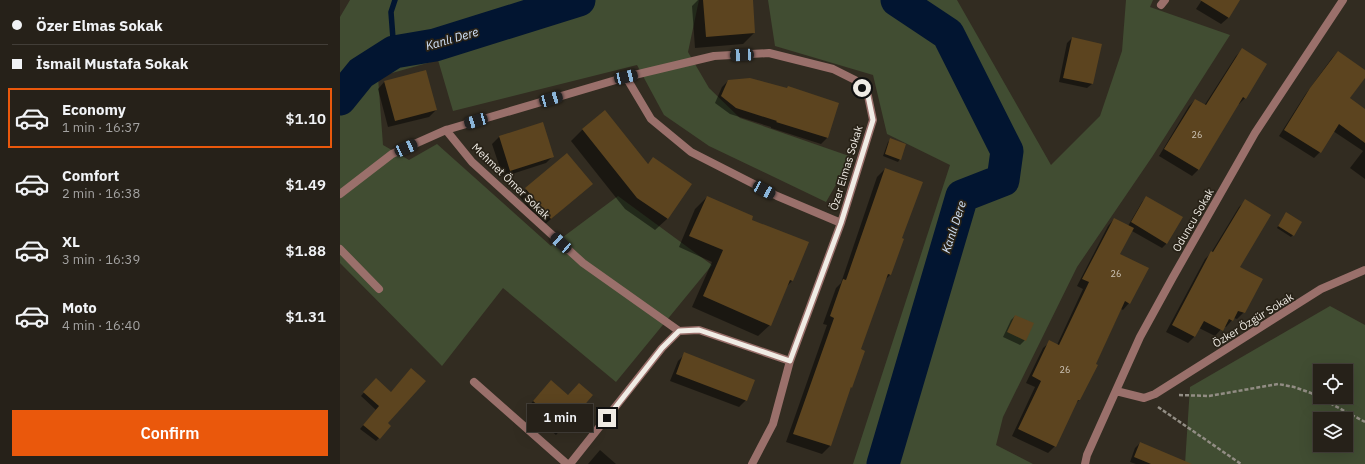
<!DOCTYPE html>
<meta charset="utf-8">
<style>
:root{--surface:#262119;--page:#322e26;--text:#f1f3f6;--muted:#a4a3a2;--line:#423e38;--accent:#ea580c}
body{margin:0;font-family:"IBM Plex Sans",sans-serif;background:var(--page);color:var(--text);height:100vh;display:flex;flex-direction:column;font-size:15px;white-space:nowrap}
*{box-sizing:border-box;margin:0}
p{font-size:13px;color:var(--muted)}
.icon{flex:none;width:22px;height:22px;fill:none;stroke:currentColor;stroke-width:2;stroke-linecap:round;stroke-linejoin:round}
.map{position:relative;flex:1;overflow:hidden}
.side{display:flex;flex-direction:column;background:var(--surface);width:340px}
.side>*{flex:none}
.banner{display:grid;align-content:center;height:88px;padding:0 12px;background:var(--surface)}
.fabs{position:absolute;left:973px;top:364px;display:grid;gap:8px}
.fabs a{display:grid;place-items:center;width:40px;height:40px;border-radius:0px;background:var(--surface);box-shadow:0 4px 16px #0002,0 0 0 1px var(--line);font-size:20px}
.end{position:absolute;width:18px;height:18px;margin:-9px;border:5px solid #f0ece5;background:#111;box-shadow:0 0 0 2px #111}
.from{border-radius:50%}
.bubble{position:absolute;height:28px;border-radius:0px;background:var(--surface);box-shadow:0 4px 16px #0002,0 0 0 1px var(--line);font-size:13px;font-weight:600;line-height:28px;text-align:center}
.car{position:absolute;width:12px;height:24px;margin:-12px -6px;border-radius:5px;box-shadow:0 0 3px 1px #0007;background:linear-gradient(#222 24%,#8ab4d8 0 40%,#222 0 76%,#8ab4d8 0 86%,#222 0)}
.banner b{display:flex;align-items:center;gap:14px;height:38px;font-size:15px}
.banner b+b{border-top:1px solid var(--line)}
.banner i{width:10px;height:10px;background:var(--text)}
ul{padding:0;list-style:none}
li{display:flex;align-items:center;gap:12px;height:60px;margin:0 8px 6px;padding:0 4px;border:2px solid transparent;border-radius:0px}
li div{flex:1}
li b{display:block;font-size:15px}
li em{font-style:normal;font-weight:600}
li.on{border-color:var(--accent)}
li>.icon{width:36px;height:36px;stroke-width:1.5}
.cta{display:flex;gap:8px;margin-top:auto;padding:8px 12px}
.cta a{flex:1;height:46px;border-radius:0px;background:var(--accent);color:#fff;font-size:16px;font-weight:600;line-height:46px;text-align:center}
main{display:flex;flex:1;min-height:0}
.map>svg:first-child{display:block}
.grass{fill:#414d32;fill-rule:evenodd}
.shadow{fill:#0007}
.lines{fill:none;stroke-linecap:round;stroke-linejoin:round}
.stream{stroke:#021531;stroke-width:5.5}
.river{stroke:#021531;stroke-width:33}
.building{fill:#5c441f}
.path{stroke:#928d84;stroke-width:2.5;stroke-dasharray:4 2;stroke-linecap:butt}
.street{stroke:#9a706b;stroke-width:8}
.route{stroke:#f0ece5;stroke-width:5}
.labels{text-anchor:middle;stroke-width:3.5;stroke-linejoin:round;paint-order:stroke}
.number-label{font-size:9px;fill:#cbc2b4}
.street-label{font-size:11px;fill:#f0ece5;stroke:#282217}
.water-label{font-size:12px;font-style:italic;fill:#d0e1f8;stroke:#282217}
</style>
<main>
<section class="side">
<div class="banner">
<b><i class="from"></i>Özer Elmas Sokak</b>
<b><i></i>İsmail Mustafa Sokak</b>
</div>
<ul>
<li class="on"><svg class="icon" aria-label="car" viewBox="0 0 24 24"><path d="M5 17H2v-5l4-1 3-4h7l3 4 3 1v5h-3M9 17h6M6 11h13"/><circle cx="7" cy="17" r="2"/><circle cx="17" cy="17" r="2"/></svg><div><b>Economy</b><p>1 min · 16:37</p></div><em>$1.10</em></li>
<li><svg class="icon" aria-label="car" viewBox="0 0 24 24"><path d="M5 17H2v-5l4-1 3-4h7l3 4 3 1v5h-3M9 17h6M6 11h13"/><circle cx="7" cy="17" r="2"/><circle cx="17" cy="17" r="2"/></svg><div><b>Comfort</b><p>2 min · 16:38</p></div><em>$1.49</em></li>
<li><svg class="icon" aria-label="car" viewBox="0 0 24 24"><path d="M5 17H2v-5l4-1 3-4h7l3 4 3 1v5h-3M9 17h6M6 11h13"/><circle cx="7" cy="17" r="2"/><circle cx="17" cy="17" r="2"/></svg><div><b>XL</b><p>3 min · 16:39</p></div><em>$1.88</em></li>
<li><svg class="icon" aria-label="car" viewBox="0 0 24 24"><path d="M5 17H2v-5l4-1 3-4h7l3 4 3 1v5h-3M9 17h6M6 11h13"/><circle cx="7" cy="17" r="2"/><circle cx="17" cy="17" r="2"/></svg><div><b>Moto</b><p>4 min · 16:40</p></div><em>$1.31</em></li>
</ul>
<div class="cta"><a>Confirm</a></div>
</section>
<div class="map">
<svg width="1025" height="464" viewBox="0 0 1025 464">
<rect width="100%" height="100%" fill="#322c21"/>
<path class="grass" d="M10 0H359L348 52 369 88 400 118 512 157 486 202 369 146 324 115 297 65 113 111 98 60 38 77 43 145 69 160 97 144 211 246 278 196 372 265 276 382 163 288 102 366 0 263V17Z
M428 0H617L711 165 760 116 782 51 786 0H813L810 7 890 35 812 157 737 267 663 417 656 445 693 464H513L610 165 547 134 533 75 435 46Z
M990 306 1025 325V464H845L850 387ZM980 371H1006V397H980ZM980 419H1006V445H980Z"/>
<path class="shadow" d="M358 0H412L414 33 403 44 355 48 352 6Z
M862 0H899L888 18 881 24 856 9Z
M732 38 752 84 747 88 719 82 727 43Z
M902 50 905 98 899 104H898L858 170 852 176 819 156 849 106 855 100 864 106 896 56Z
M998 52 1025 72V76L1009 99 1025 110V179L1010 168 1023 151 993 131 980 152 974 158 939 136 965 95 992 58Z
M45 81 96 110 89 117 48 127 38 89Z
M388 81 498 103 487 138 481 144 431 128V127L390 114 375 103 382 87Z
M243 129 307 165 313 159 350 185 327 219 315 230 285 209 231 141Z
M159 137 213 156 206 163 163 177 152 144Z
M551 140 560 159 558 162 543 156 548 142Z
M226 155 251 184 203 226 179 196Z
M545 169 561 239H563L550 275 545 280 520 350 511 387 509 390 490 446 482 454 446 442 487 325 483 324 496 288 501 283 537 177Z
M367 197 410 220 452 281 447 286 430 325 418 336 352 307 372 262 339 247 355 209Z
M807 197 827 243 822 248 792 231 779 254 789 303 783 310 781 309 739 400 735 404 715 446 708 453 672 436 695 387 686 383 703 348 710 342 717 345 743 289 737 286 768 226 774 219 788 226 802 202Z
M905 201 899 267 904 312 897 319 894 318 886 327 884 326 875 336 859 328 854 337 848 343 826 332 865 259 871 253 899 207Z
M944 216 953 235 951 237 937 228Z
M675 316 685 340 680 345 663 337 671 320Z
M345 354 406 400 399 407 330 381 338 361Z
M32 383 46 424 39 438 36 441 20 429 36 410 21 396Z
M204 389 228 396 252 395 216 435 186 409Z
M800 443 823 464H796L790 462 795 448Z
M260 450 276 464H248Z"/>
<g class="lines">
<path class="stream" d="M54 52 51 12 55 0"/>
<path class="river" d="M0 99 21 73 54 52 95 45 239 0
M543 464 622 196 663 180 667 151 608 34 557 0"/>
</g>
<path class="building" d="M363 0H413L415 33 366 37Z
M860 0H900L889 18Z
M732 37 762 44 753 84 723 78Z
M902 48 927 64 906 99 903 97 859 170 824 149 855 99 866 105Z
M998 51 1025 70V78L1010 98 1025 109V143L999 124 981 153 944 130 970 88Z
M86 70 97 110 55 121 44 81Z
M410 78 447 88 448 86 499 103 488 138 436 122 437 121 396 108 381 96 388 80Z
M265 110 308 164 313 157 352 184 328 219 297 198 242 129Z
M203 122 214 157 170 171 159 136Z
M550 138 566 144 561 160 545 154Z
M227 153 253 184 211 219 185 188Z
M545 168 583 182 562 238 564 239 551 275 548 274 521 349 525 351 512 388 511 387 491 446 453 434 494 318 490 316 503 279 506 280Z
M367 196 413 216 412 220 469 242 453 281 450 280 431 326 363 296 383 250 349 236Z
M806 196 843 217 827 244 791 222Z
M905 199 931 215 900 267 923 279 905 313 898 311 893 321 889 319 883 331 864 321 855 337 832 325 871 251 873 252Z
M946 212 962 222 954 236 938 226Z
M774 218 794 228 780 254 809 268 790 304 785 301 756 364 758 365 740 400H738L716 447 678 429 701 381 692 376 709 340 719 345 749 282 742 279Z
M675 315 694 323 686 341 667 332Z
M344 352 415 380 407 401 336 374Z
M71 368 86 381 48 423 51 426 40 439 23 425 39 406 23 392 36 378 51 392Z
M211 380 228 395 239 383 253 395 224 429 193 401Z
M800 442 852 464H811L794 457Z"/>
<g class="lines">
<path class="path" d="M839 395 869 396 938 384 954 387 971 393 1025 422
M818 407 901 464"/>
<path class="street" d="M821 5 825 0
M286 77 311 119 351 152 437 196 501 223
M106 130 132 162 243 263 339 331
M0 194 52 154 106 130 286 77 374 56 429 53 493 69 515 80 528 96 533 120 501 223 450 361 433 424 412 464
M0 249 39 289
M339 331 359 330 450 361
M134 382 227 464
M776 391 804 398 815 394 981 289 1025 270
M230 464 322 348 339 331
M745 464 747 455 800 337 833 277 915 133 1003 0"/>
</g>
<g class="lines">
<path class="route" d="M267 418 322 348 339 331 359 330 450 361 501 223 533 120 528 96 522 88"/>
</g>
<g class="labels">
<g class="number-label">
<text x="857" y="138">26</text>
<text x="776" y="277">26</text>
<text x="725" y="373">26</text>
</g>
<g class="street-label">
<text transform="translate(506 168) rotate(-73)" y="4">Özer Elmas Sokak</text>
<text transform="translate(171 181) rotate(44)" y="4">Mehmet Ömer Sokak</text>
<text transform="translate(853 220) rotate(-60)" y="4">Oduncu Sokak</text>
<text transform="translate(913 320) rotate(-32)" y="4">Özker Özgür Sokak</text>
</g>
<g class="water-label">
<text transform="translate(112 39) rotate(-16)" y="4">Kanlı Dere</text>
<text transform="translate(614 227) rotate(-72)" y="4">Kanlı Dere</text>
</g>
</g>
</svg>
<div class="fabs">
<a><svg class="icon" aria-label="locate" viewBox="0 0 24 24"><circle cx="12" cy="12" r="6"/><path d="M12 2v4M12 18v4M2 12h4M18 12h4"/></svg></a>
<a><svg class="icon" aria-label="layers" viewBox="0 0 24 24"><path d="M12 4l9 5-9 5-9-5zM3 14l9 5 9-5"/></svg></a>
</div>
<i class="end from" style="left:522px;top:88px"></i>
<i class="end" style="left:267px;top:418px"></i>
<div class="bubble" style="left:187px;top:404px;width:66px">1 min</div>
<i class="car" style="left:402px;top:55px;rotate:267deg"></i>
<i class="car" style="left:286px;top:77px;rotate:77deg"></i>
<i class="car" style="left:211px;top:99px;rotate:74deg"></i>
<i class="car" style="left:136px;top:121px;rotate:254deg"></i>
<i class="car" style="left:66px;top:148px;rotate:66deg"></i>
<i class="car" style="left:424px;top:190px;rotate:118deg"></i>
<i class="car" style="left:221px;top:243px;rotate:312deg"></i>
</div>
</main>
